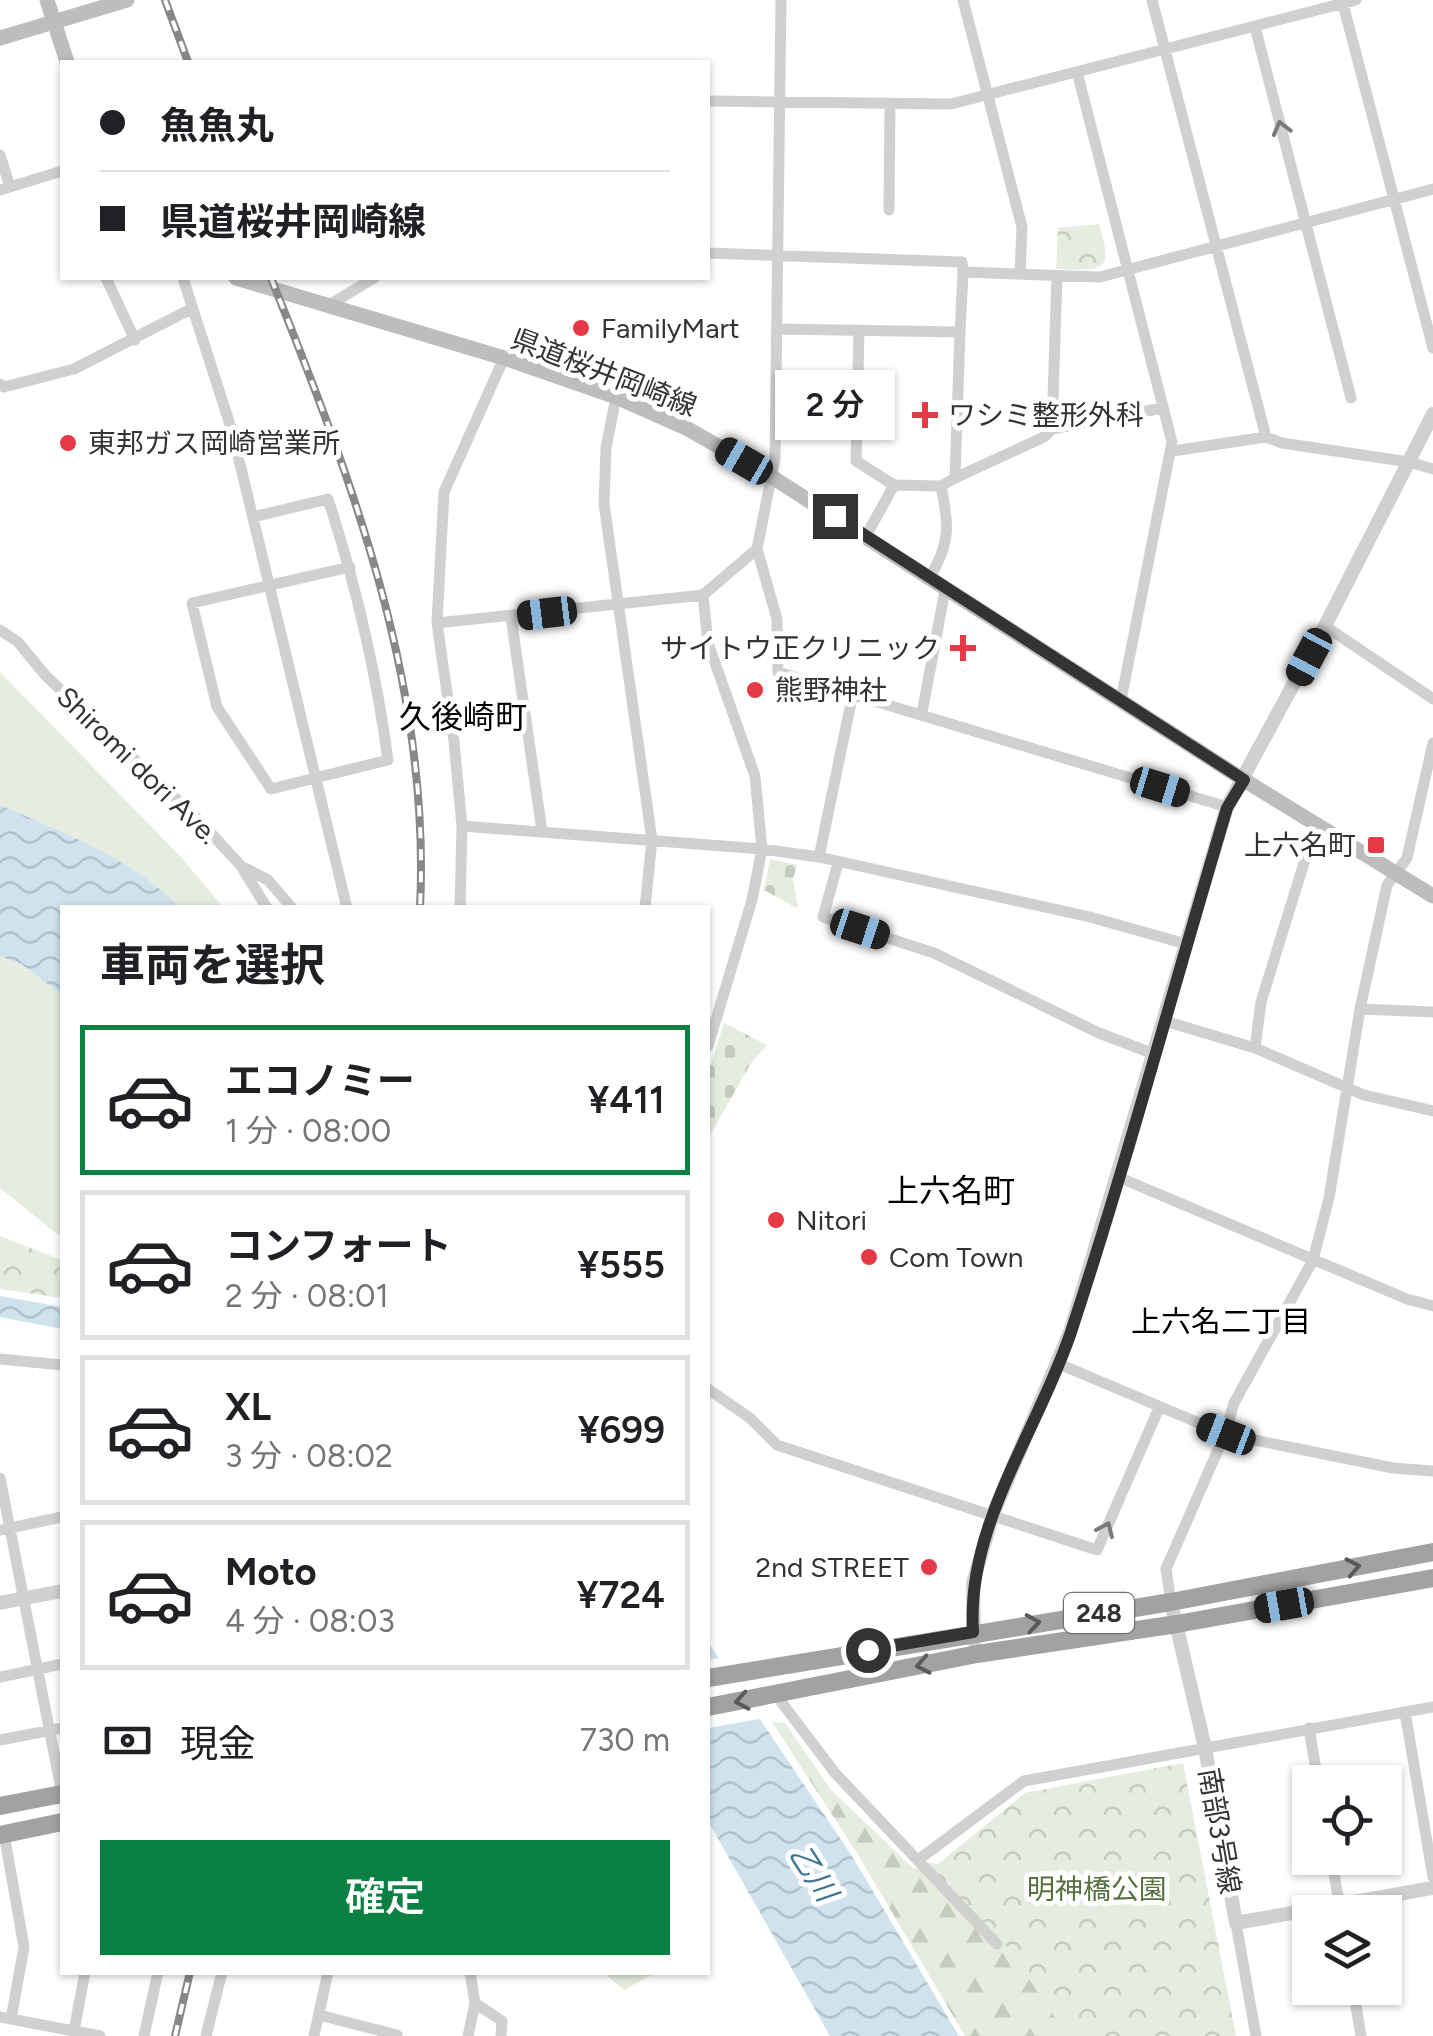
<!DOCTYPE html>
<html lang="ja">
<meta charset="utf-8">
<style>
:root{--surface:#fff;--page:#f6f6f6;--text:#202124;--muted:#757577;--line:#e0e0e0;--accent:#0b8043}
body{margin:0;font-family:Figtree,"Noto Sans JP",sans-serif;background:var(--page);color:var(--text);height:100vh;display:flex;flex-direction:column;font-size:38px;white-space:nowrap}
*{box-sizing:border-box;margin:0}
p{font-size:32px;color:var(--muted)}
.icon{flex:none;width:55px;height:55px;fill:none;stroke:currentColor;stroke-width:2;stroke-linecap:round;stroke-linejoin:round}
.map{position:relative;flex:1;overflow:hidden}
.details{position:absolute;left:60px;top:905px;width:650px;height:1070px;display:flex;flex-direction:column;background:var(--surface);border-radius:0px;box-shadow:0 2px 8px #0004}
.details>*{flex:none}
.banner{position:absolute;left:60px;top:60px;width:650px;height:220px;border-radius:0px;box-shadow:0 2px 8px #0004;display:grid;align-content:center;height:220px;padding:0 40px;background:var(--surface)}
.tools{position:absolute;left:1292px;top:1765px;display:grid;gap:20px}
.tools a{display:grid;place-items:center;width:110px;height:110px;border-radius:0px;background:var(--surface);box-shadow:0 2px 8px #0004;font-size:50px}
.end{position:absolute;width:45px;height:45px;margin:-22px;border:12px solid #333;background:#fff;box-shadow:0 0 0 5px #fff}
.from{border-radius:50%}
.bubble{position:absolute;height:70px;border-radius:0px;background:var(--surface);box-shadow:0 2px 8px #0004;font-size:32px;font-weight:600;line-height:70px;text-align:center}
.car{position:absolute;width:30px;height:60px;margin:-30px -15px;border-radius:12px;box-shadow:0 0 8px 2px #0007;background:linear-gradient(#222 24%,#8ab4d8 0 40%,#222 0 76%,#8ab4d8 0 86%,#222 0)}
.banner b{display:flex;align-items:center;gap:35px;height:95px;font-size:38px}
.banner b+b{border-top:2px solid var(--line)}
.banner i{width:25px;height:25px;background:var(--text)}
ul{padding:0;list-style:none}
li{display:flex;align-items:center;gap:30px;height:150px;margin:0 20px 15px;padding:0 20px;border:5px solid var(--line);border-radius:0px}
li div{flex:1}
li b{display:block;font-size:38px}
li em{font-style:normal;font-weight:600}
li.current{border-color:var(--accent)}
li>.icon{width:90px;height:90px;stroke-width:1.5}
h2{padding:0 40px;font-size:45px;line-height:120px}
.pay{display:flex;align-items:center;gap:25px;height:110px;padding:0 40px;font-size:38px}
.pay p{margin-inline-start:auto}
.action{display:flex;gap:20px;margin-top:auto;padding:20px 40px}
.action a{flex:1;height:115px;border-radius:0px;background:var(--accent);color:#fff;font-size:40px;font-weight:600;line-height:115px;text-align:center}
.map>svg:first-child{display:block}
.grass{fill:#e6ecdf}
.forest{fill:url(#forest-firs)}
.cemetery{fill:url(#cemetery-stones)}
.park{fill:url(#park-crowns)}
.water{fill:url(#water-waves)}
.pier{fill:#fff}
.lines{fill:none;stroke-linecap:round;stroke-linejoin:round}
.minor{stroke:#d0d0d0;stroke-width:11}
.tertiary{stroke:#d0d0d0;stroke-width:14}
.secondary{stroke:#bdbdbd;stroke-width:15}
.trunk{stroke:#a2a2a2;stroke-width:18}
.rail-casing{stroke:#888;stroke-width:8}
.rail{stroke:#fff;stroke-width:4;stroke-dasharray:11;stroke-linecap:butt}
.oneway{stroke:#7a7a7a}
.oneway2{stroke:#5a5a5a}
.route{stroke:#333;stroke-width:12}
.poi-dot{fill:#e63946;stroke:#fff;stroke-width:4}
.labels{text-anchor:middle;stroke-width:10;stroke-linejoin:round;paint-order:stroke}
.shield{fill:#fff;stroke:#707070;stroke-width:2.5}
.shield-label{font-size:25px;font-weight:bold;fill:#333}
.poi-label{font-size:28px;fill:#333;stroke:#fff;text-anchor:start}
.street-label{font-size:28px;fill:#333;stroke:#fff}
.park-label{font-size:28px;fill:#56703f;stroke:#fff}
.neighbourhood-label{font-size:30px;fill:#000;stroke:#fff}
.water-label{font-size:30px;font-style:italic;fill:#3f7597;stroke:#fff}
.quarter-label{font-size:32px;fill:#000;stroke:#fff}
</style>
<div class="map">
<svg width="1433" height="2036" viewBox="0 0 1433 2036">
<defs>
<pattern id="forest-firs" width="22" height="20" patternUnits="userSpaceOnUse" patternTransform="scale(2.5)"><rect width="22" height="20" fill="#e6ecdf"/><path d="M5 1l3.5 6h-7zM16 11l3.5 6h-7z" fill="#c6cbc0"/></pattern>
<pattern id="cemetery-stones" width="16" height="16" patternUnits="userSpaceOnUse" patternTransform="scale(2.5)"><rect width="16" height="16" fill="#e6ecdf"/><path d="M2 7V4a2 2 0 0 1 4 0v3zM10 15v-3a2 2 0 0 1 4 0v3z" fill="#c6cbc0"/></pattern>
<pattern id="park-crowns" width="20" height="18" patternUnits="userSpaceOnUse" patternTransform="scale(2.5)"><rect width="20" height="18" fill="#e6ecdf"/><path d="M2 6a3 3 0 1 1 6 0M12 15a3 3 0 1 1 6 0" fill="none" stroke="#c6cbc0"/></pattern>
<pattern id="water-waves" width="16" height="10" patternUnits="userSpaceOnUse" patternTransform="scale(2.5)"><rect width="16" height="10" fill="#cfe2ee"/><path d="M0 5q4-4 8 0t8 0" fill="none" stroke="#b2c2cd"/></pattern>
</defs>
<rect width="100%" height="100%" fill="#fff"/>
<path class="grass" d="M0 672 179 855 223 907H180C131 858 63 832 0 805Z
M0 956 21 964 62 995V1238L0 1188Z
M604 1973H655L624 1990Z"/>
<path class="forest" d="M772 1722 785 1723 831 1790 914 1869 927 1862 943 1865 1111 2036H965L857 1853Z"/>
<path class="cemetery" d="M770 859 797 865 793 879 798 909 764 890Z
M724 1023 767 1045 751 1063 708 1139V1073Z"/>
<path class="park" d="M1099 224C1115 275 1101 270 1056 269L1058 228Z
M0 1236 62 1260V1298L0 1289Z
M1183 1763 1236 2036H1071L1060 2025 1008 1948 932 1869 1025 1793Z"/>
<path class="water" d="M0 805C63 832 131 858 180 907L62 908V995L21 964 0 956Z
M0 1296 62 1307V1329L0 1317Z
M708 1642 852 1856 959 2036H830L708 1821Z"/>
<path class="pier" d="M724 1657 765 1718 708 1728V1660Z"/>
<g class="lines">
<path class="minor" d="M781 0 775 458 757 549 777 619 778 672 1227 807
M963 0 1022 227 1020 274
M1152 0 1266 437
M1342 0 1433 348
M1255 27 1351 398
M1077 72 1172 442 1121 700
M708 101 951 104 1356 0
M0 155 10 187
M0 190 62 171
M889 210 890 105
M708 253 962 262 963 272 1100 277 1433 189
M106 278 135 340
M183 278 232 431 347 908
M329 305 374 278
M778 329 960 332 955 478 941 486 894 485 866 536
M859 331 856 461 894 485
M960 332 963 272
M504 358 444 492 437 623 703 595 757 549
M0 384 4 387 74 369 191 309
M616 397 606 448 604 504 652 840 645 908
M1052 429 1163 408
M1173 451 1266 437 1282 443 1409 462 1433 469
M955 478 1044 437 1052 429 1057 276
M253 517 328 499C356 585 376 671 388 760L271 789 217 707 192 603 350 567
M929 578C951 544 949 524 941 486
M703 595 708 643 755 776 762 849 752 900 708 1046
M511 617 542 831
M437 623 454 742 462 826
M1325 626 1433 699
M0 630 18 642 46 676 198 819 241 866 267 908
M922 713 945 590
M819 857 853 693
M838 863 823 917 934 953 1099 1033 1154 1054
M245 868 268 880 292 908
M460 908 462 826 762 849 819 857 1090 917 1186 944
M1360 1009 1433 1012
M1165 1021 1255 1048 1364 1095 1433 1111
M1255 1048 1261 1002 1316 824
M1118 1177 1407 1299 1433 1306
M0 1359 62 1365
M1059 1364 1225 1434 1393 1468 1433 1471
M708 1389 750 1418 777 1445 1097 1550 1159 1408
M0 1478 62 1794
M0 1530 62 1517
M1171 1602 1166 1569 1225 1434 1234 1403 1313 1260 1329 1198 1360 1009 1387 885 1407 858 1433 743
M0 1677 62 1664
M776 1695 835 1773 997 1944
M1405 1712 1433 1877
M1309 1728 1318 1782
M0 1740 62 1728
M4 1834 24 1947 11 2019
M1331 1858 1341 1912
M918 1860 1024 1781 1433 1707
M1236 1923 1256 2036
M1353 1988 1361 2036
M475 2003 502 2021 501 2036
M319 2015 397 2035
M0 2017 100 2036
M74 2031 85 1972
M144 2036 158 1972
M206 2036 222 1972
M314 2036 328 1972
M468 2036 475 2003 470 1972"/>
<path class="tertiary" d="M1171 1602 1205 1748 1236 1923 1433 1888
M0 1603 62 1591
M974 1641 973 1583 993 1514 1070 1332 1227 807 1325 626 1433 414"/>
<path class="secondary" d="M47 0 67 62
M0 38 127 0
M236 278 504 358 616 397 688 429 772 477 1244 780 1433 896"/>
<path class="trunk" d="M708 1678 1171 1602 1433 1552
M708 1707 977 1654 1177 1624 1433 1578
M0 1806 62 1794
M0 1835 62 1822"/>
<g class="rail-casing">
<path id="rail" d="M165 0 188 62
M271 278C352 480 431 686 420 908
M175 2036 190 1972"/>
</g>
<use href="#rail" class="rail"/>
</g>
<defs><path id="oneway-chevron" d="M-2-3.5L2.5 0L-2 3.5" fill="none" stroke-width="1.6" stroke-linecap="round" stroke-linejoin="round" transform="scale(2.5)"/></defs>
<g class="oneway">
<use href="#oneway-chevron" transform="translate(1281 128) rotate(-105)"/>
<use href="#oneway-chevron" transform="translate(1106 1529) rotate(-66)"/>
</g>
<g class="oneway2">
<use href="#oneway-chevron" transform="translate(1353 1567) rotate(-11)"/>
<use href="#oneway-chevron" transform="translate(1033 1623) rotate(-9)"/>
<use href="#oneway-chevron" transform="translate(923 1665) rotate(169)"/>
<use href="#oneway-chevron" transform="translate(742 1701) rotate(170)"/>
</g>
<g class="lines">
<path class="route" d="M835 516 1244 780 1227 808C1175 982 1128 1159 1071 1332 1038 1431 966 1525 973 1632L868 1650"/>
</g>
<g class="poi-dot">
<circle cx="581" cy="328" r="10"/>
<path d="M920 400h10v10h10v10h-10v10h-10v-10h-10v-10h10z"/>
<circle cx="68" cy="443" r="10"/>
<path d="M958 633h10v10h10v10h-10v10h-10v-10h-10v-10h10z"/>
<circle cx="755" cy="690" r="10"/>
<rect x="1366" y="835" width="20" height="20" rx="5"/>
<circle cx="776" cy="1220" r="10"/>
<circle cx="869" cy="1257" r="10"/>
<circle cx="929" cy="1567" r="10"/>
</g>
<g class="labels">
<rect class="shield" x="1064" y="1593" width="70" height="40" rx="8"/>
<g class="shield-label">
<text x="1099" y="1622">248</text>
</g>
<g class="poi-label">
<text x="601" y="338">FamilyMart</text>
<text x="948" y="425">ワシミ整形外科</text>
<text x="88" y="453">東邦ガス岡崎営業所</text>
<text x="940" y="658" text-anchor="end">サイトウ正クリニック</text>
<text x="775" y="700">熊野神社</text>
<text x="1356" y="855" text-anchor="end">上六名町</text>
<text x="796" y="1230">Nitori</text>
<text x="889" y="1267">Com Town</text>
<text x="909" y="1577" text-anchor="end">2nd STREET</text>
</g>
<g class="street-label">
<text transform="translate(604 372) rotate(21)" y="10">県道桜井岡崎線</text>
<text transform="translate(138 765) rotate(44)" y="10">Shiromi dori Ave.</text>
<text transform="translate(1220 1831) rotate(80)" y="10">南部3号線</text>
</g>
<g class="park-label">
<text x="1097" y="1899">明神橋公園</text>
</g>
<g class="neighbourhood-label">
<text x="1221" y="1332">上六名二丁目</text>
</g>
<g class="water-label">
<text transform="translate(813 1873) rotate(57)" y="10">乙川</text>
</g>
<g class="quarter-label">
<text x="463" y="728">久後崎町</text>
<text x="951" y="1202">上六名町</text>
</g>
</g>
</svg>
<div class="tools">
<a><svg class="icon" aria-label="locate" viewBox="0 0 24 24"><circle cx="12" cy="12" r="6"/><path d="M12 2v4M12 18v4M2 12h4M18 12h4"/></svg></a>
<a><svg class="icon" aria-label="layers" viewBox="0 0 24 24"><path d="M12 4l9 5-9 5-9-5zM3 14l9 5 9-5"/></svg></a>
</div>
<i class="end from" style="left:868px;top:1650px"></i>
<i class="end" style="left:835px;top:516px"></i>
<div class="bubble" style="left:775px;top:370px;width:120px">2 分</div>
<i class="car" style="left:744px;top:461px;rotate:300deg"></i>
<i class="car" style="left:547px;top:613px;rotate:263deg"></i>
<i class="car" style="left:1309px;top:657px;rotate:208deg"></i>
<i class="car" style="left:1160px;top:787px;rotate:107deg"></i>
<i class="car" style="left:860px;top:929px;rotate:108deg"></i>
<i class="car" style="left:1226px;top:1434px;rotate:291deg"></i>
<i class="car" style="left:1284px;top:1605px;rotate:260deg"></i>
<div class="banner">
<b><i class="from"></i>魚魚丸</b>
<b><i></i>県道桜井岡崎線</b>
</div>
<section class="details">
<h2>車両を選択</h2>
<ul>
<li class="current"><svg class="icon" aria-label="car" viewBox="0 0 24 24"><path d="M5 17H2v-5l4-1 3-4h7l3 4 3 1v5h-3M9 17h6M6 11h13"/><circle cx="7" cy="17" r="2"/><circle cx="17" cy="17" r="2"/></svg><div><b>エコノミー</b><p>1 分 · 08:00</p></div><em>¥411</em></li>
<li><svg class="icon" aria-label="car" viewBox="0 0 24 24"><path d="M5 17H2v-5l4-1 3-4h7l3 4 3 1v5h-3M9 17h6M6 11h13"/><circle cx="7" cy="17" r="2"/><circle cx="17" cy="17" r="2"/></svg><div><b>コンフォート</b><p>2 分 · 08:01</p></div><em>¥555</em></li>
<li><svg class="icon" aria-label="car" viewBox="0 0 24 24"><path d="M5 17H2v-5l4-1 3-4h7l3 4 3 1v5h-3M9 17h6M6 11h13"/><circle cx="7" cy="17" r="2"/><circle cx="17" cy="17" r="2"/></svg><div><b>XL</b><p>3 分 · 08:02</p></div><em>¥699</em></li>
<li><svg class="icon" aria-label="car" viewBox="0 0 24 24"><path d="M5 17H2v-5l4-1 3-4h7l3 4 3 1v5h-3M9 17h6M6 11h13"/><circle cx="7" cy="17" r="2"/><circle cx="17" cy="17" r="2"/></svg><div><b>Moto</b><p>4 分 · 08:03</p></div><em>¥724</em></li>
</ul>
<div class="pay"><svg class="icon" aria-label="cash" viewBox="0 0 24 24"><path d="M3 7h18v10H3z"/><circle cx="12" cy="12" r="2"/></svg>現金<p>730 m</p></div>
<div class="action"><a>確定</a></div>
</section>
</div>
